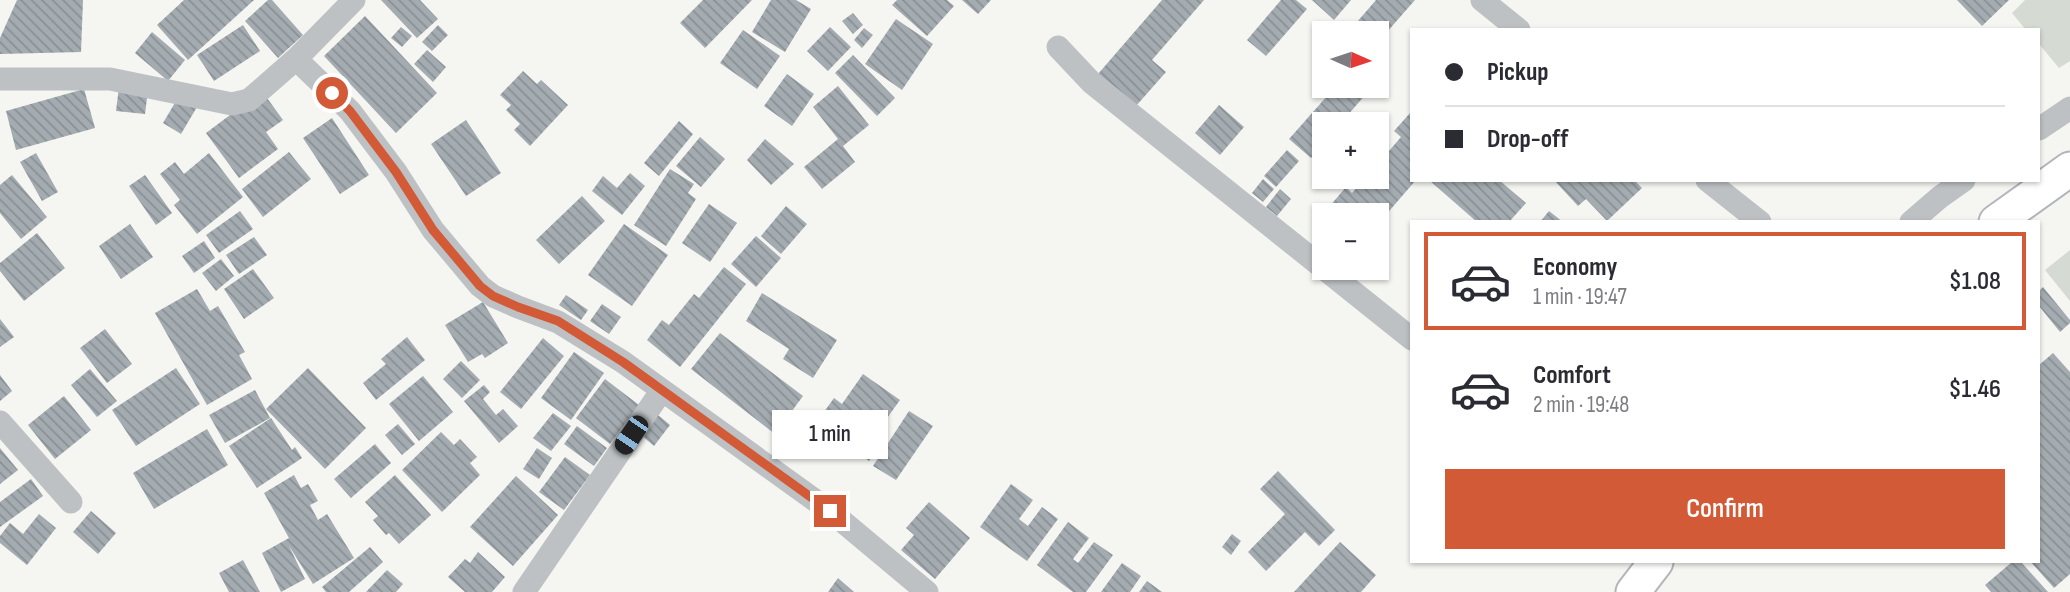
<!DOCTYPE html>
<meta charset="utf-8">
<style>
:root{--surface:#fff;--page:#f7f7f7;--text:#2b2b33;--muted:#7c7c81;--line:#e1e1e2;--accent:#d25a36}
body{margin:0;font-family:"Sofia Sans Condensed",sans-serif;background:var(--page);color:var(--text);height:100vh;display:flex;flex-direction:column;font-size:26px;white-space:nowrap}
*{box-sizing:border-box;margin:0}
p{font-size:23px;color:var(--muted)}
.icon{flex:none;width:38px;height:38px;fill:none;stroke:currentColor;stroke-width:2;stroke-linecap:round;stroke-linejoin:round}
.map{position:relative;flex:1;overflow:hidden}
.side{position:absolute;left:1410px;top:220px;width:630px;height:343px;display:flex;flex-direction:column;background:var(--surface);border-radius:0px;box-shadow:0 2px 5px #0004}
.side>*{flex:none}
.banner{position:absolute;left:1410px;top:28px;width:630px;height:154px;border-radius:0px;box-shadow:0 2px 5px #0004;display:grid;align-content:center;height:154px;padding:0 35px;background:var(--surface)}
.needle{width:46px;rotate:93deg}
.fabs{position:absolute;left:1312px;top:21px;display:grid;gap:14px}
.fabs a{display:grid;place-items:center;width:77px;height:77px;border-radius:0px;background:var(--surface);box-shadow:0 2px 5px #0004;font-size:35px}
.end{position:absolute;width:32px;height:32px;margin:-16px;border:9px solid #d25a36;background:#fff;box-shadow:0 0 0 4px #fff}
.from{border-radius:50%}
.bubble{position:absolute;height:49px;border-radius:0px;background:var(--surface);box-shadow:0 2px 5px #0004;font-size:23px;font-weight:600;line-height:49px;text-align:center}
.car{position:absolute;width:21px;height:42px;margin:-21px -10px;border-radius:9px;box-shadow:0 0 5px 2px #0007;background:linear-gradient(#222 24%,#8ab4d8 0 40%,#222 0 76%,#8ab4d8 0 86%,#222 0)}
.banner b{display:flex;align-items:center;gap:24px;height:66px;font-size:26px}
.banner b+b{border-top:2px solid var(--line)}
.banner i{width:18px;height:18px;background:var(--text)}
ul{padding:12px 0 0;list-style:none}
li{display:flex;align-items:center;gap:21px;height:98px;margin:0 14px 10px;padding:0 21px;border:4px solid transparent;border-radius:0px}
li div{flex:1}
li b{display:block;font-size:26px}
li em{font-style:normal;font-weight:600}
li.on{border-color:var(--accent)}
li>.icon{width:63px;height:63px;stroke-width:1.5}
.button{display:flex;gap:14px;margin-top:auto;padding:14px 35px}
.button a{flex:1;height:80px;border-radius:0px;background:var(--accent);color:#fff;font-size:28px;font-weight:600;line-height:80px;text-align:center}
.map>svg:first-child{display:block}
.grass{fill:#d5dad2}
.building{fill:url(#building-back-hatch)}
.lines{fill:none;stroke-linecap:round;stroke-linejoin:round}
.secondary-casing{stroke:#b2b6ba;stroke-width:37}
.street{stroke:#bdc1c4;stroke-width:23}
.secondary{stroke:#fff;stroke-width:33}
.route{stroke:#d25a36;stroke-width:9}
</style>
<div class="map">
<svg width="2070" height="592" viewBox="0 0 2070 592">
<defs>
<pattern id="building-back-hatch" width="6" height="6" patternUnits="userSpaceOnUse" patternTransform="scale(1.75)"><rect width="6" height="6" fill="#a5acb1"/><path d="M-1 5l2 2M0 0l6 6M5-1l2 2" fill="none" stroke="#8a9195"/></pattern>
</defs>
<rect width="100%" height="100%" fill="#f5f5f2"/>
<path class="grass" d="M2025 0H2070V61L2059 68 2039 44V30H2026L2012 13Z
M2070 250V301L2045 270Z"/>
<path class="building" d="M17 0H83L81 52 0 54V38Z
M184 0H254L188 60 157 25Z
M268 0H272L303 35 278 58 245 21Z
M381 0H420L438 19 417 38Z
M703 0H752L705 48 680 23Z
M771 0H796L811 9 785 52 752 32Z
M897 0H947L954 6 927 36 892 5Z
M962 0H991L978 14Z
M1162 0H1204L1152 60 1166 72 1136 106 1098 74Z
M1281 0H1296L1307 9 1266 56 1247 40Z
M1312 0H1351L1334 20Z
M1376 0H1415L1379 41 1377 33H1370L1357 22Z
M1957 0H2009L1982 26Z
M853 13 863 25 853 34 842 21Z
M365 16 437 93 396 133 324 56Z
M896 19 933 44 902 90 865 64Z
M243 25 260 51 214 81 197 55Z
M438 25 448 35 432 51 422 42Z
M401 27 412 36 402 47 391 38Z
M830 27 851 47 828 71 807 51Z
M864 28 873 35 862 48 854 40Z
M743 30 780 56 757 89 720 63Z
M152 32 185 60 168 81 135 53Z
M427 50 446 67 433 82 414 64Z
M853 55 895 98 877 116 835 73Z
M523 71 537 84 541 80 568 105 530 146 514 130 520 124 506 110 511 105 500 95Z
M787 74 814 94 792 126 764 106Z
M838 86 869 125 843 146 855 162 822 189 804 167 838 139 813 107Z
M1336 86H1373L1340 124H1325V142L1311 158 1289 139Z
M119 87 148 90 145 114 116 111Z
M84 89 95 128 16 150 6 111Z
M262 91 283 120 266 132 278 149 239 178 206 133Z
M179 96 197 107 181 134 163 123Z
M1219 105 1244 127 1220 155 1195 133Z
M1411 112 1412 180H1416L1377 225V215H1333L1335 212 1329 207 1346 187 1352 193 1366 177H1377V154L1383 158 1401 137 1394 131Z
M332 118 369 175 340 194 303 138Z
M466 120 501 173 466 196 431 144Z
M679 121 693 134 659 176 644 163Z
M700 137 725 159 701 187 676 166Z
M765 139 794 164 771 185 747 160Z
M1287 150 1299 161 1276 187 1264 176Z
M289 152 311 179 263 217 242 189Z
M36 153 58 192 42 201 20 162Z
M209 153 243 197 197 234 174 205 180 200 160 174 175 162 184 174Z
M670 169 694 184 688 193 696 199 666 246 634 225Z
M630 173 645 186 622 215 592 191 603 176 617 188Z
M12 175 47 217 21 239 0 213V185Z
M145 175 172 213 156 225 129 186Z
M1263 179 1274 189 1263 202 1252 193Z
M1429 180H1499L1526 203 1509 222H1477Z
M1554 180H1634L1642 188 1607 221 1586 199 1578 206Z
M1280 189 1291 199 1277 216 1266 207Z
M582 196 605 221 559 264 536 240Z
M709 204 737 223 710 262 682 243Z
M786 206 807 224 781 254 761 236Z
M240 211 253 229 219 253 206 235Z
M1549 211 1563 222H1540Z
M130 224 153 257 121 279 99 246Z
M624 224 668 255 632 306 588 275Z
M37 233 65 268 24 301 0 271V263Z
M756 236 781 258 756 287 731 264Z
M254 237 267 255 239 274 226 255Z
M204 241 215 258 194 273 182 256Z
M221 259 234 276 216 291 202 273Z
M724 267 746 284 680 367 647 340 662 320 669 325 694 294 699 298Z
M253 269 274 298 244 319 224 289Z
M2043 287 2070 320V323L2060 332 2039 306V291Z
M197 289 210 311 218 306 245 352 239 355 252 379 207 405 155 313Z
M762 293 837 340 813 378 783 359 789 349 746 321Z
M566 295 588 310 581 320 559 305Z
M483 302 508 343 485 358 482 354 468 362 445 325Z
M602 304 621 317 609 334 590 321Z
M0 319 14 337 0 347Z
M105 329 132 364 107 383 80 348Z
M720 333 803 396 775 434 691 369Z
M407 337 425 360 376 400 363 383 386 364 381 359Z
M543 338 564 356 521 409 500 392Z
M574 352 604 373 571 420 541 398Z
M2053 353 2070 372V574L2054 588 2031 562H2039V365Z
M461 361 480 380 462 398 443 379Z
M176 368 200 404 136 446 112 410Z
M308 368 366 428 325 469 266 409Z
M90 369 117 401 97 417 71 385Z
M863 374 900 400 877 432 885 438 869 461 816 423 834 398 842 404Z
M0 375 12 391 0 401Z
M423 376 453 412 419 441 389 404Z
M605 379 639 405 610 444 576 418Z
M484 385 490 392 483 399 496 415 503 409 518 426 499 443 464 401Z
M255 390 270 418 225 443 209 415Z
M64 396 91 430 55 459 28 425Z
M652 410 670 425 654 446 635 430Z
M909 411 933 426 896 480 873 466Z
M553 413 571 426 551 451 533 438Z
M271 418 292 450 295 447 302 458 257 488 229 446Z
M398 424 415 444 402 455 385 435Z
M577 426 607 448 594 466 564 444Z
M207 429 228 465 154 509 133 473Z
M441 432 454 445 460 439 477 457 470 463 480 475 442 512 402 470Z
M375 444 391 463 351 498 334 479Z
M0 448 18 470 0 484Z
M537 448 552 458 539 479 523 469Z
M565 457 590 475 564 510 539 492Z
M1278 471 1335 530 1319 546 1305 532 1266 571 1248 552 1285 514 1260 489Z
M294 475 301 488 308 484 318 501 310 505 318 520 327 514 354 558 313 584 289 546 305 579 281 592 262 553 289 538 264 493Z
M395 475 431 515 399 544 389 533 386 535 373 520 378 516 365 502Z
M516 476 558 515 513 566 470 527Z
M31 479 43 496 0 527V502Z
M1011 484 1033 500 1019 519 1028 526 1042 507 1058 519 1027 561 980 527Z
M929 502 970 538 935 579 901 550 914 535 906 528Z
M91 511 116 533 98 554 73 532Z
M39 514 56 528 27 565 0 543V536L10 523 23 534Z
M1068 522 1089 538 1073 559 1078 563 1094 542 1113 555 1086 592H1073L1037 565Z
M1232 534 1241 541 1231 555 1222 547Z
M1340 542 1376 575 1361 592H1294Z
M370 547 383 562 349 592H326L322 587Z
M478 552 505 577 492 592H465L448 577 465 559 470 563Z
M243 560 260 592H229L219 573Z
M2012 562H2021L2048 592H1991L1985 585Z
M1122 563 1141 576 1130 592H1101Z
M387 570 403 584 396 592H366Z
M838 578 854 592H828Z
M1147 581 1162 592H1139Z"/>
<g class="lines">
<g class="secondary-casing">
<path id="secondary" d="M1996 222 2070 169
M1633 592 1656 562"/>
</g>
<path class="street" d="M1482 0 1519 30
M1058 47 1092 83 1412 339
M296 59 354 0
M0 79H110L232 104 249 100 296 59 350 111 396 172 433 230 480 286 493 296 518 307 558 322 623 362 830 511 927 592
M2039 129 2070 108
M1707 180 1760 222
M1911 222 1940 197 1964 180
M0 422 71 502
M524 592 662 390"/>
<use href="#secondary" class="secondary"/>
</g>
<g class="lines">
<path class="route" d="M332 93 350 111 396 172 433 230 480 286 493 296 518 307 558 321 623 362 830 511"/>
</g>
</svg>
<div class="fabs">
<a><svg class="needle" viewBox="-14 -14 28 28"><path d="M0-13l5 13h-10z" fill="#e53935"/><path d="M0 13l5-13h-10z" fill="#7c7c81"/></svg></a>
<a>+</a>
<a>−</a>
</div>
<i class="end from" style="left:332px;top:93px"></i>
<i class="end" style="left:830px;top:511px"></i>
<div class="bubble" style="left:772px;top:410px;width:116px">1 min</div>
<i class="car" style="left:631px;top:435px;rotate:214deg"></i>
<div class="banner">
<b><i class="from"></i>Pickup</b>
<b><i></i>Drop-off</b>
</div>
<section class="side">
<ul>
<li class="on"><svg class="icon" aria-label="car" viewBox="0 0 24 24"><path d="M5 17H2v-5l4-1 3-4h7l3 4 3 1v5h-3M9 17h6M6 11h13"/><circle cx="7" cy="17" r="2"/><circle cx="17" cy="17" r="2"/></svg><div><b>Economy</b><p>1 min · 19:47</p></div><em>$1.08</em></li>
<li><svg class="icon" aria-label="car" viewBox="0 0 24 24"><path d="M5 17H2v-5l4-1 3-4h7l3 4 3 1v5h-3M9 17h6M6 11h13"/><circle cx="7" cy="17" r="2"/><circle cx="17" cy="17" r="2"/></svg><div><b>Comfort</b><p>2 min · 19:48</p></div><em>$1.46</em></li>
</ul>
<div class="button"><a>Confirm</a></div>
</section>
</div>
